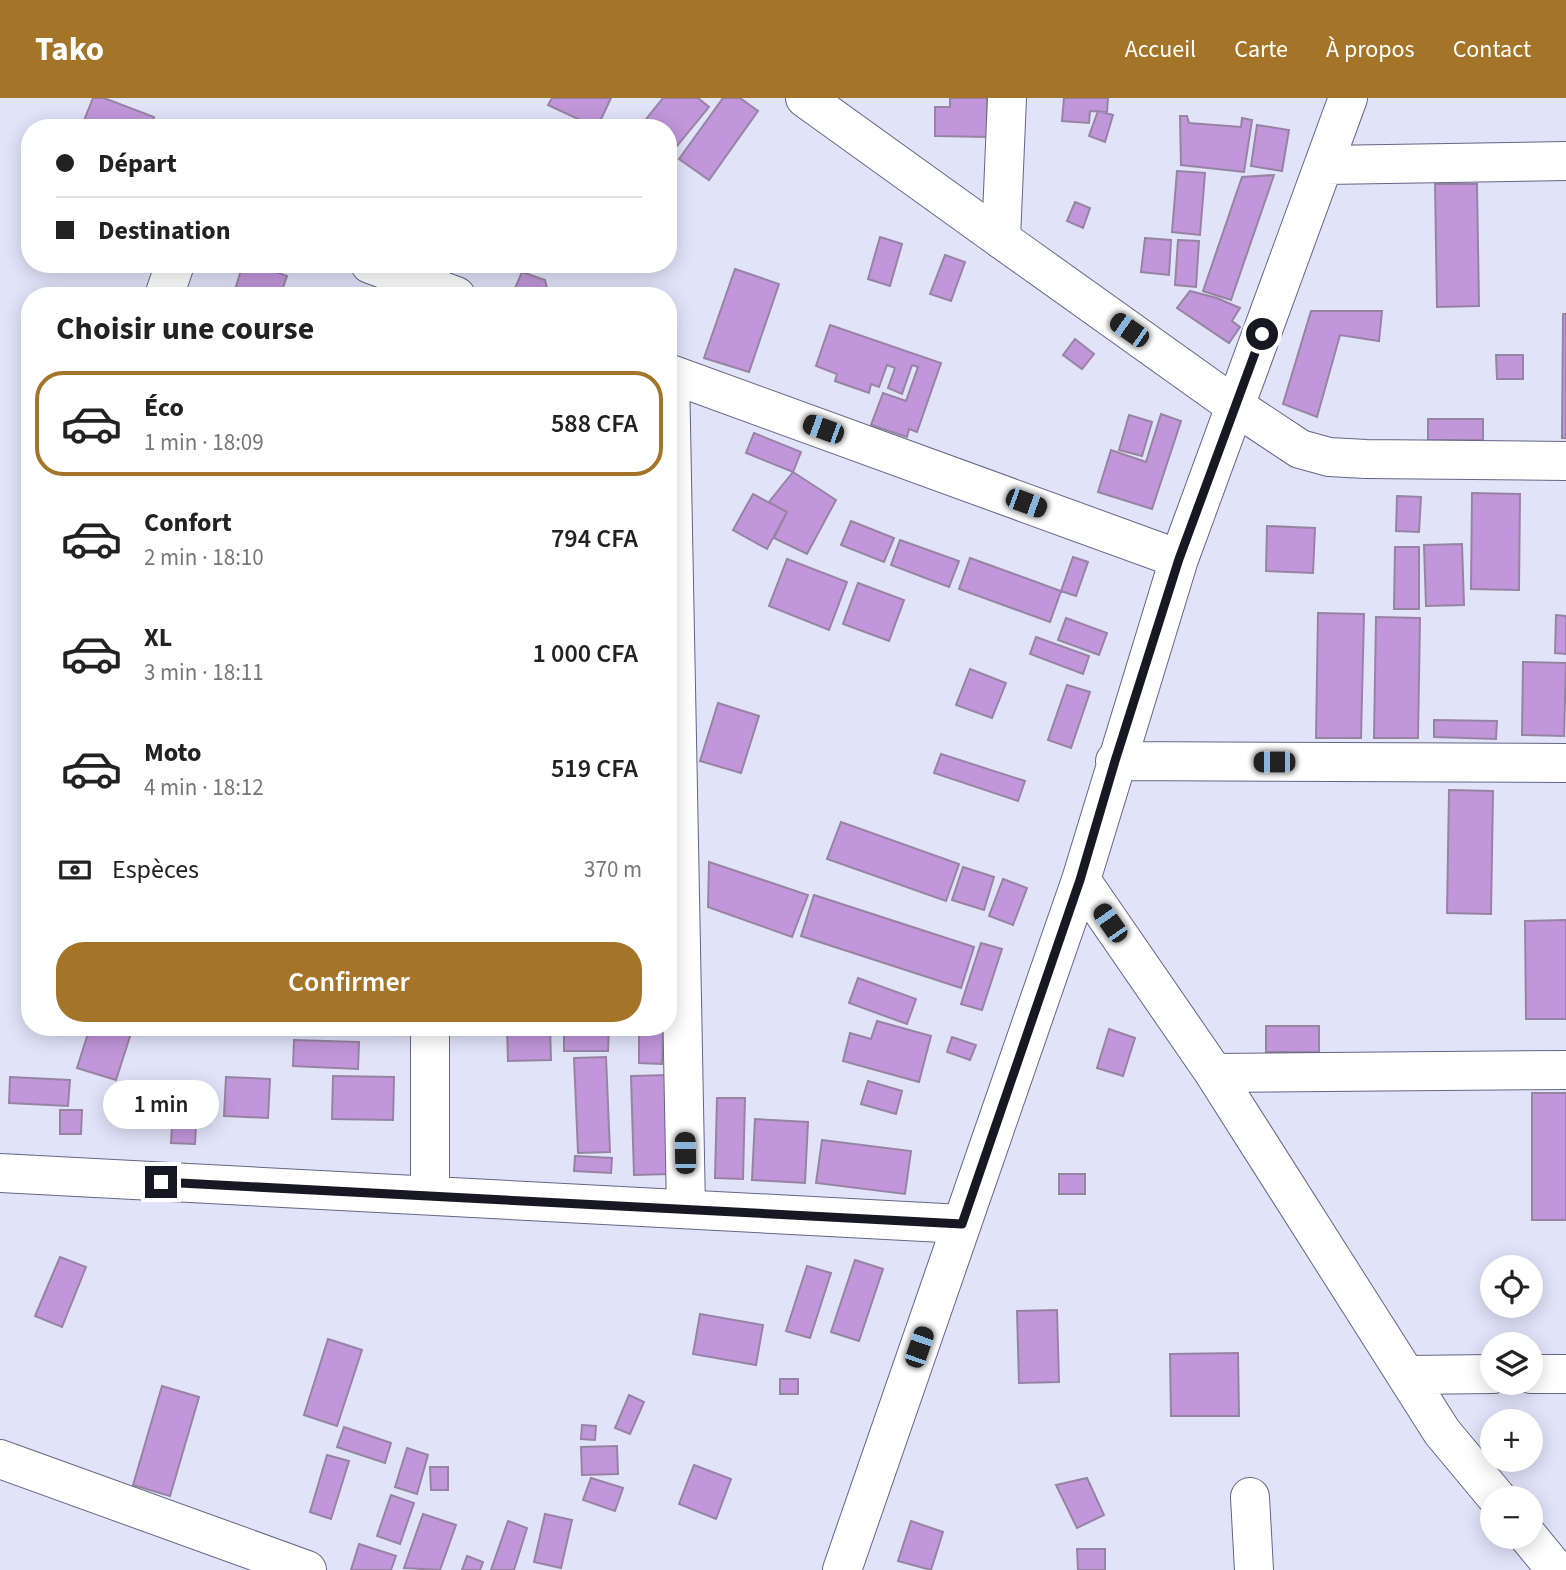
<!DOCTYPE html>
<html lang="fr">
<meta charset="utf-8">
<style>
:root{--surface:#fff;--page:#f6f6f6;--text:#222;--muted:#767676;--line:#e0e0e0;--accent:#a47529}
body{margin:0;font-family:"Source Sans 3",sans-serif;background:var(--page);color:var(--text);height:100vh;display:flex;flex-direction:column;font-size:26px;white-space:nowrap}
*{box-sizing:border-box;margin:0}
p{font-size:23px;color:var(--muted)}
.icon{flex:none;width:38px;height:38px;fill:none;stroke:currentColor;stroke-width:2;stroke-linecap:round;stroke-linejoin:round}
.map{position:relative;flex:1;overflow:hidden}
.panel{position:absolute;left:21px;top:189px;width:656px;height:749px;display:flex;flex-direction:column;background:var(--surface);border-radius:28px;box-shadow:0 4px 18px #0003}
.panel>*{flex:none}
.guide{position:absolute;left:21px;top:21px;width:656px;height:154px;border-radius:28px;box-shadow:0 4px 18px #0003;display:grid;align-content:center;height:154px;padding:0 35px;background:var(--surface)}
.controls{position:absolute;left:1480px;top:1157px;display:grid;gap:14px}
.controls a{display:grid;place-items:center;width:63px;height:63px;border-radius:50%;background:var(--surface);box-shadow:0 4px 18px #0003;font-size:35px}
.end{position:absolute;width:32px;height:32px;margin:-16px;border:9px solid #171824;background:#fff;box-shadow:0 0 0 4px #fff}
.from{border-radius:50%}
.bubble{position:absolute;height:49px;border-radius:24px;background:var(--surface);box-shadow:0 4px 18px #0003;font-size:23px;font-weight:600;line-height:49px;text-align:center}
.car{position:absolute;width:21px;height:42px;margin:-21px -10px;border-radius:9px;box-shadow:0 0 5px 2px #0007;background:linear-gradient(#222 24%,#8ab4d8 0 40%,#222 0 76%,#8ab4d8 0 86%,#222 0)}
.guide b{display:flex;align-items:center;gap:24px;height:66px;font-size:26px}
.guide b+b{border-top:2px solid var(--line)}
.guide i{width:18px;height:18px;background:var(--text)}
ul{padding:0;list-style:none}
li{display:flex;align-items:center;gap:21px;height:105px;margin:0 14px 10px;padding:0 21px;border:4px solid transparent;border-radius:28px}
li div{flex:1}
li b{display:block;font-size:26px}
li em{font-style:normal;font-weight:600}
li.current{border-color:var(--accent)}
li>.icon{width:63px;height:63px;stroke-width:1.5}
h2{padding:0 35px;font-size:32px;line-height:84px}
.pay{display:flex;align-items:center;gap:18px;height:77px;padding:0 35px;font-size:26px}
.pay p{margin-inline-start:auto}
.cta{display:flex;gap:14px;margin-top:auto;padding:14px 35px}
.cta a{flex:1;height:80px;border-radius:28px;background:var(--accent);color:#fff;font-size:28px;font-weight:600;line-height:80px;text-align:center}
header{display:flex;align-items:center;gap:42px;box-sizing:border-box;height:98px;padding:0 35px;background:var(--accent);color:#fff}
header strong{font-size:33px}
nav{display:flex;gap:38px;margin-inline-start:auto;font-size:24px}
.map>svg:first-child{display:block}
.building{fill:#c196da;stroke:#9784a2;stroke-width:2}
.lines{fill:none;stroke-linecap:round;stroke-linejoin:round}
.minor-casing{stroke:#646685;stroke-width:40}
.major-casing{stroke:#646685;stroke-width:40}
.minor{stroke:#fff;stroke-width:38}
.major{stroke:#fff;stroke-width:38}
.route{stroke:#171824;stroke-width:9}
</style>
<header>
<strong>Tako</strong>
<nav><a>Accueil</a><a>Carte</a><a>À propos</a><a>Contact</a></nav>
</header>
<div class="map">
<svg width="1566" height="1472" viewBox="0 0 1566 1472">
<rect width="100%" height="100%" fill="#e1e3f9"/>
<path class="building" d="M93 0H104L154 19 150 30H81Z
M552 0H611L597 30 548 7Z
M663 0H698L709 9 668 59V30H639Z
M723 0H740L758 13 709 82 679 61Z
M950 0H987V39L935 38V9H950Z
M1064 0H1108L1107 14 1090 13 1089 25 1062 23Z
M1098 13 1113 17 1105 44 1089 38Z
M1180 18H1187L1189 25 1241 29 1242 20 1252 22 1244 74 1181 67Z
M1257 27 1289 32 1282 73 1251 68Z
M1177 73 1205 75 1200 137 1172 134Z
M1274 77 1231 202 1203 193 1242 79Z
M1435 86H1477L1479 208 1437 209Z
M1075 104 1090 110 1083 130 1067 123Z
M880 139 902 146 890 188 868 181Z
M1145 140 1171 142 1169 177 1141 174Z
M1178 142 1199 143 1196 189 1175 187Z
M945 157 965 164 951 203 930 196Z
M243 166H253L287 178 280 198H233Z
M735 171 779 186 749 274 704 260Z
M522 174 545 182 549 198H522L513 195Z
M1190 193 1217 200 1240 210 1232 223 1240 229 1229 245 1177 210Z
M1311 213H1382L1379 243 1340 237 1317 319 1283 306Z
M1563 216H1566V340H1562Z
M830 227 941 265 917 334 909 331 907 339 871 327 883 295 906 303 918 269 912 267 902 296 888 290 895 270 887 267 879 289 871 286 869 295 835 283 837 276 816 268Z
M1075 241 1094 256 1082 271 1063 257Z
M1496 257H1523V281H1497Z
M1161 316 1181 323 1152 411 1098 394 1111 352 1146 364Z
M1129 317 1152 324 1142 358 1119 352Z
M1428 321H1483V342H1428Z
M754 335 801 354 793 374 746 355Z
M793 374 836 402 807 456 774 440 787 414 769 404Z
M1472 395 1520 396 1519 492 1471 491Z
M753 396 787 414 767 451 733 432Z
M1397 398 1421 399 1419 434 1396 433Z
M851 423 894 440 884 464 841 447Z
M1267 428 1315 430 1313 475 1266 473Z
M900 442 959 463 949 489 891 467Z
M1462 446 1464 507 1426 508 1424 447Z
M1395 449H1419V511H1394Z
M1073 459 1088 464 1076 498 1061 493Z
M970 460 1061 493 1050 524 959 491Z
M787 461 847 484 829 532 769 508Z
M858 485 904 502 889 543 843 526Z
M1318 515 1364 516 1361 640H1316Z
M1556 517 1566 518V556L1555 555Z
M1376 519 1420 520 1418 640H1374Z
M1066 520 1107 535 1099 557 1058 542Z
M1036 539 1089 558 1083 576 1030 556Z
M1523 564 1566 565 1564 638 1522 637Z
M970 571 1006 585 992 620 956 607Z
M1067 587 1090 594 1071 650 1048 642Z
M718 605 759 618 741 675 700 663Z
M1434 622 1497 623 1496 641 1434 639Z
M941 656 1025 683 1018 703 934 675Z
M1449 692 1493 693 1491 816 1447 815Z
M841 724 959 766 946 803 827 761Z
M709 764 808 797 792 839 708 809Z
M963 769 994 779 984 812 952 802Z
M1003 781 1027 790 1013 827 989 818Z
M814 797 974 849 961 890 801 838Z
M1566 822V921H1526L1525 823Z
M981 845 1002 851 982 912 961 906Z
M858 880 916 901 907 926 849 905Z
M877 923 931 938 919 984 843 963 850 935 871 941Z
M1266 928H1319V954H1266Z
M90 929H133L116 982 77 970Z
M507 929H550L551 962 508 963Z
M564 929H609L608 953H564Z
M1109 931 1135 940 1123 978 1097 970Z
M639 933H663L662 966 639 965Z
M952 939 976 947 970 962 947 954Z
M294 942 359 944 358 971 293 968Z
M606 959 610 1054 578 1055 574 960Z
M669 977 671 1076 634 1077 631 978Z
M333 978 394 979 393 1022 332 1021Z
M10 979 70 982 68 1008 9 1005Z
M226 979 270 981 268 1020 224 1018Z
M868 983 902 993 896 1016 861 1006Z
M1532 995H1566V1122H1532Z
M717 1000H745L743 1081 715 1080Z
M60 1012H82L81 1036H60Z
M755 1021 808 1024 805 1085 752 1082Z
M172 1026H196L195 1046 171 1045Z
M822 1042 911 1053 905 1096 816 1085Z
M575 1058 612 1060 611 1075 574 1073Z
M1059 1076H1085V1096H1059Z
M60 1159 86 1169 62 1229 35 1218Z
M855 1162 883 1171 859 1243 831 1234Z
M807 1168 831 1175 810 1240 786 1233Z
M1057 1212 1059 1284 1019 1285 1017 1213Z
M700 1216 763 1227 756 1267 693 1256Z
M328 1241 362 1252 337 1328 304 1317Z
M1238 1255 1239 1318H1171L1170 1256Z
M780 1281H798V1296H780Z
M162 1288 199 1299 170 1398 133 1387Z
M629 1297 644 1304 630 1336 615 1330Z
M582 1327 596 1328 595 1342 581 1341Z
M344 1329 391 1345 385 1365 337 1349Z
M617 1348 618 1376 582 1377 581 1349Z
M407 1350 428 1357 417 1396 395 1389Z
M327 1357 349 1363 331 1421 310 1414Z
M694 1367 731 1381 716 1421 679 1406Z
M430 1369H448V1392H431Z
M591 1380 623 1390 615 1413 583 1402Z
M1087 1380 1104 1417 1077 1430 1056 1387Z
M391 1397 414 1405 400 1446 377 1438Z
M423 1416 456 1427 440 1472 404 1470Z
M545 1416 572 1422 561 1470 534 1464Z
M508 1423 527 1430 514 1472H491Z
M911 1423 943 1434 931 1472 898 1463Z
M359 1446 396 1458 391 1472H351Z
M1077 1451H1105V1472H1078Z
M467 1458 483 1464 480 1472H462Z"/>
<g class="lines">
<g class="minor-casing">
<path id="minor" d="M1325 67 1566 63
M1001 141 1007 0
M370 166 456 198
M164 198 175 166
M668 275 1179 461
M670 276 686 1111
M1115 663 1566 665
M1081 782 1214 975 1442 1334 1497 1400
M1214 975 1566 972
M0 1075 962 1126
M430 1097V929
M1531 1276H1566
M1407 1277 1493 1276
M0 1361 307 1472
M1250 1399 1254 1472
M1528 1438 1556 1472
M842 1472 1081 782 1179 461 1348 0"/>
</g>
<g class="major-casing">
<path id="major" d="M805 0 1001 141 1235 308 1300 351 1329 359 1366 361 1566 363"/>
</g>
<use href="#minor" class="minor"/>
<use href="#major" class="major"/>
</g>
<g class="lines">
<path class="route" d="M161 1084 962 1126 1080 782 1115 663 1179 461 1262 236"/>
</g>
</svg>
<div class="controls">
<a><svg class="icon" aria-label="locate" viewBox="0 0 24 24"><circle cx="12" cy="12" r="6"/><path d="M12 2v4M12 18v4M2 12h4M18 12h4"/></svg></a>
<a><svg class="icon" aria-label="layers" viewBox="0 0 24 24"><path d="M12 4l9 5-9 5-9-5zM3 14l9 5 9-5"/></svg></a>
<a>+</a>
<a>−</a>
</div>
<i class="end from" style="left:1262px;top:236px"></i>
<i class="end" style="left:161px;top:1084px"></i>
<div class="bubble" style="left:103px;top:982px;width:116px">1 min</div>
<i class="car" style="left:1129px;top:232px;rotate:305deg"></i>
<i class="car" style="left:823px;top:331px;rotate:290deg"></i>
<i class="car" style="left:1026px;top:405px;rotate:110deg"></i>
<i class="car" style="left:1274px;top:664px;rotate:270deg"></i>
<i class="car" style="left:1110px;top:825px;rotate:325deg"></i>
<i class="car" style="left:685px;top:1055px;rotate:359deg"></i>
<i class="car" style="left:919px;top:1249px;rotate:19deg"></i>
<div class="guide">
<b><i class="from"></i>Départ</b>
<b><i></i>Destination</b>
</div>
<section class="panel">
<h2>Choisir une course</h2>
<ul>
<li class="current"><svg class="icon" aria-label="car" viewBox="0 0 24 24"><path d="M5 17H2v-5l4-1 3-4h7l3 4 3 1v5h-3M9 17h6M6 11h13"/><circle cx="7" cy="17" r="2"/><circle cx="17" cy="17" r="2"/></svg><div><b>Éco</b><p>1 min · 18:09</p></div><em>588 CFA</em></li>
<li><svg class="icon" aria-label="car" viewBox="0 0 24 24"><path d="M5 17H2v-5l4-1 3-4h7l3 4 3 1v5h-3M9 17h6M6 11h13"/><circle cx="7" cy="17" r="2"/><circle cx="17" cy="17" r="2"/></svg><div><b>Confort</b><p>2 min · 18:10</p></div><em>794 CFA</em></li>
<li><svg class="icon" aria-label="car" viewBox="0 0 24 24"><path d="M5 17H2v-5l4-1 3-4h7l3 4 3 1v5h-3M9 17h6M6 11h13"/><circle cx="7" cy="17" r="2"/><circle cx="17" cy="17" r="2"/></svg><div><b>XL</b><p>3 min · 18:11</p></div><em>1 000 CFA</em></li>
<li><svg class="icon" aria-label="car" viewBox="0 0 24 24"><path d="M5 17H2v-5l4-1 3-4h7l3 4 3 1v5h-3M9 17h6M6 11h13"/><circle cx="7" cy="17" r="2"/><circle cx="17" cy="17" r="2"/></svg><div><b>Moto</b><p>4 min · 18:12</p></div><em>519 CFA</em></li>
</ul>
<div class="pay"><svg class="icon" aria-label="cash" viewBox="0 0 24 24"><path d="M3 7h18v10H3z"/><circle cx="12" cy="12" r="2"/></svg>Espèces<p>370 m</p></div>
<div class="cta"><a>Confirmer</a></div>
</section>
</div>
